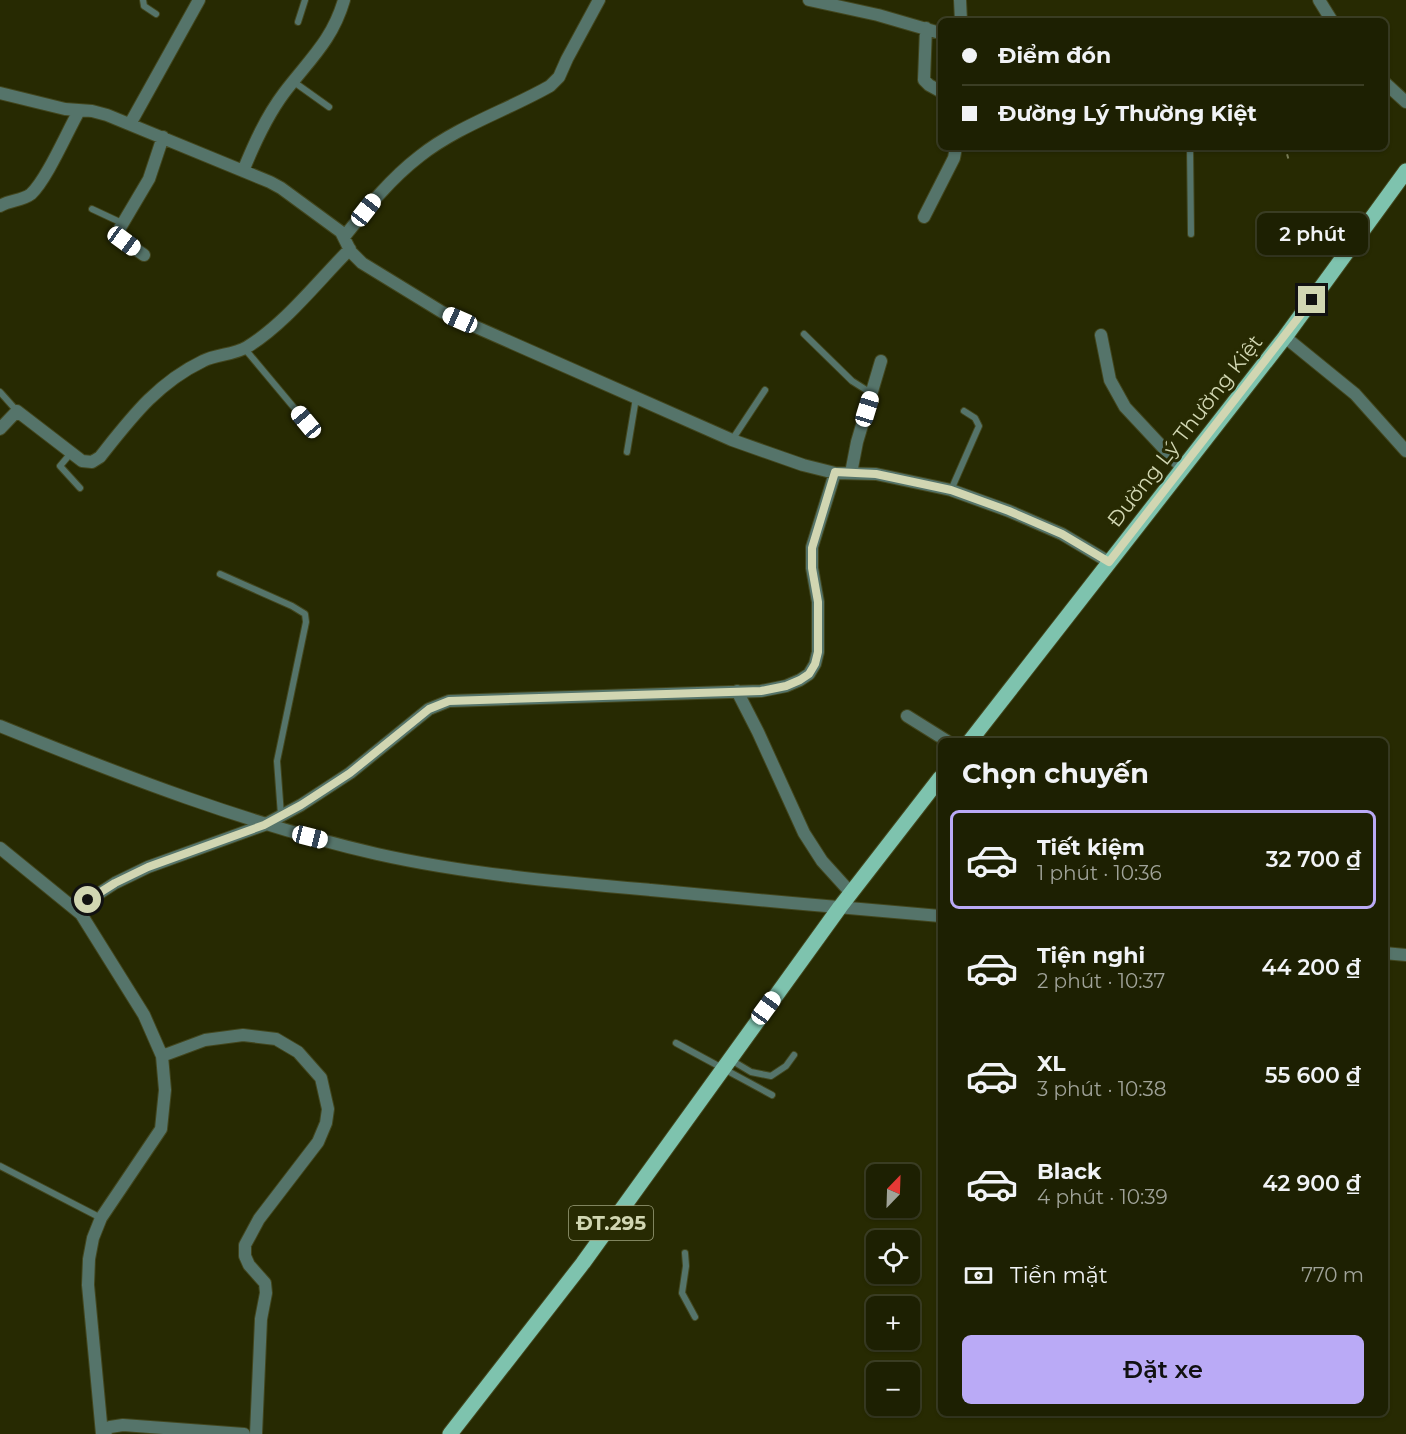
<!DOCTYPE html>
<html lang="vi">
<meta charset="utf-8">
<style>
:root{--surface:#1d2002;--page:#2a2d11;--text:#f1f3f6;--muted:#a0a399;--line:#3b3e24;--accent:#baaaf6}
body{margin:0;font-family:Montserrat,sans-serif;background:var(--page);color:var(--text);height:100vh;display:flex;flex-direction:column;font-size:22px;white-space:nowrap}
*{box-sizing:border-box;margin:0}
p{font-size:20px;color:var(--muted)}
.icon{flex:none;width:33px;height:33px;fill:none;stroke:currentColor;stroke-width:2;stroke-linecap:round;stroke-linejoin:round}
.map{position:relative;flex:1;overflow:hidden}
.drawer{position:absolute;left:938px;top:738px;width:450px;height:678px;display:flex;flex-direction:column;background:var(--surface);border-radius:9px;box-shadow:0 2px 4px #0004,0 0 0 2px var(--line)}
.drawer>*{flex:none}
.hud{position:absolute;left:938px;top:18px;width:450px;height:132px;border-radius:9px;box-shadow:0 2px 4px #0004,0 0 0 2px var(--line);display:grid;align-content:center;height:132px;padding:0 24px;background:var(--surface)}
.needle{width:39px;rotate:23deg}
.tools{position:absolute;left:866px;top:1164px;display:grid;gap:12px}
.tools a{display:grid;place-items:center;width:54px;height:54px;border-radius:9px;background:var(--surface);box-shadow:0 2px 4px #0004,0 0 0 2px var(--line);font-size:30px}
.end{position:absolute;width:27px;height:27px;margin:-14px;border:8px solid #d1d6b2;background:#111;box-shadow:0 0 0 3px #111}
.from{border-radius:50%}
.bubble{position:absolute;height:42px;border-radius:9px;background:var(--surface);box-shadow:0 2px 4px #0004,0 0 0 2px var(--line);font-size:20px;font-weight:600;line-height:42px;text-align:center}
.car{position:absolute;width:18px;height:36px;margin:-18px -9px;border-radius:8px;box-shadow:0 0 4px 2px #0007;background:linear-gradient(#fff 24%,#345 0 40%,#fff 0 76%,#345 0 86%,#fff 0)}
.hud b{display:flex;align-items:center;gap:21px;height:57px;font-size:22px}
.hud b+b{border-top:2px solid var(--line)}
.hud i{width:15px;height:15px;background:var(--text)}
ul{padding:0;list-style:none}
li{display:flex;align-items:center;gap:18px;height:99px;margin:0 12px 9px;padding:0 12px;border:3px solid transparent;border-radius:9px}
li div{flex:1}
li b{display:block;font-size:22px}
li em{font-style:normal;font-weight:600}
li.current{border-color:var(--accent)}
li>.icon{width:54px;height:54px;stroke-width:1.5}
h2{padding:0 24px;font-size:27px;line-height:72px}
.pay{display:flex;align-items:center;gap:15px;height:66px;padding:0 24px;font-size:22px}
.pay p{margin-inline-start:auto}
.cta{display:flex;gap:12px;margin-top:auto;padding:12px 24px}
.cta a{flex:1;height:69px;border-radius:9px;background:var(--accent);color:#111;font-size:24px;font-weight:600;line-height:69px;text-align:center}
.map>svg:first-child{display:block}
.lines{fill:none;stroke-linecap:round;stroke-linejoin:round}
.service-casing{stroke:#42461e;stroke-width:8}
.minor-casing{stroke:#42461e;stroke-width:14}
.tertiary-casing{stroke:#42461e;stroke-width:14}
.primary-casing{stroke:#42461e;stroke-width:17}
.path{stroke:#787c56;stroke-width:2;stroke-dasharray:4.5 3;stroke-linecap:butt}
.service{stroke:#55746a;stroke-width:6}
.minor{stroke:#55746a;stroke-width:12}
.tertiary{stroke:#55746a;stroke-width:12}
.primary{stroke:#7ec3ae;stroke-width:15}
.route{stroke:#d1d6b2;stroke-width:8}
.labels{text-anchor:middle;stroke-width:6;stroke-linejoin:round;paint-order:stroke}
.shield{fill:#272a02;stroke:#9ea27d;stroke-width:1.5}
.shield-label{font-size:20px;font-weight:bold;fill:#d1d6b2}
.street-label{font-size:21px;fill:#d1d6b2;stroke:#272a02}
</style>
<div class="map">
<svg width="1406" height="1434" viewBox="0 0 1406 1434">
<rect width="100%" height="100%" fill="#272a02"/>
<g class="lines">
<g class="service-casing">
<path id="service" d="M143 0 144 6 156 14
M298 22 305 0
M294 82 329 107
M1190 147 1191 234
M92 209 122 223
M804 334 852 381 871 393
M245 349 306 422
M0 392 17 411
M732 440 765 390
M627 452 636 398
M71 453 60 466 80 488
M951 490 979 426 975 418 964 411
M220 574 292 606 305 614 306 622 277 761 281 815
M676 1043 772 1095
M731 1060 751 1072 771 1076 786 1066 794 1055
M0 1166 101 1218
M685 1253 686 1266 682 1293 695 1317"/>
</g>
<g class="minor-casing">
<path id="minor" d="M809 0 878 15 940 33
M960 0 961 21
M926 28 924 80 929 85 940 91
M0 93 65 109 92 111 107 115 270 182 281 188 341 232 351 252 362 263 442 312 732 440 803 465 835 473 876 474 951 490 1009 511 1062 534 1109 562
M130 124 199 0
M243 171C254 144 266 117 284 93 309 60 332 41 344 0
M0 206C9 200 22 201 31 194 47 179 67 132 79 111
M924 217 954 158 956 147
M344 237C367 208 390 179 420 156 458 126 508 110 550 86L559 77 567 59 599 0
M144 255 124 241 119 235 120 228 149 179 163 137
M1101 335 1110 380 1125 407 1182 468
M1285 337 1355 394 1406 451
M0 429 17 411 82 461 92 462 100 457C131 418 157 383 203 361 216 354 234 355 247 347 285 324 318 281 350 249
M851 473 857 442 881 361
M737 691 758 732 804 833 822 861 851 893
M907 716 947 741
M0 848 81 914 144 1015 162 1056 165 1090 161 1129 101 1218 93 1238 89 1259 88 1285 102 1434
M75 909 115 883 148 867 264 825 301 805 350 773 429 709 449 701 761 691 786 686 800 680 809 674 815 664 818 652V602L812 568V547L835 473
M162 1056 205 1040 243 1035 276 1039 298 1052 321 1078 328 1109 326 1123 318 1142 259 1219 245 1245V1256L249 1265 265 1283 266 1293 261 1319 256 1434
M102 1434 110 1427 123 1425 244 1434"/>
</g>
<g class="tertiary-casing">
<path id="tertiary" d="M1319 0 1332 21
M1384 82 1406 102
M0 726C123 776 247 824 377 854 466 874 559 882 651 890 747 899 844 908 940 916
M1384 953 1406 955"/>
</g>
<g class="primary-casing">
<path id="primary" d="M970 741 1285 337 1406 171
M450 1434 583 1263 840 907 940 778"/>
</g>
<path class="path" d="M1285 147 1289 161"/>
<use href="#service" class="service"/>
<use href="#minor" class="minor"/>
<use href="#tertiary" class="tertiary"/>
<use href="#primary" class="primary"/>
</g>
<g class="lines">
<path class="route" d="M88 900 115 883 148 867 264 825 301 805 350 773 429 709 449 701 761 691 786 686 800 680 809 674 815 664 818 652V602L812 568V548L835 472 876 474 951 490 1009 511 1062 534 1109 562 1312 300"/>
</g>
<g class="labels">
<rect class="shield" x="569" y="1206" width="84" height="34" rx="4.5"/>
<g class="shield-label">
<text x="611" y="1230">ĐT.295</text>
</g>
<g class="street-label">
<text transform="translate(1185 431) rotate(-52)" y="7">Đường Lý Thường Kiệt</text>
</g>
</g>
</svg>
<div class="tools">
<a><svg class="needle" viewBox="-14 -14 28 28"><path d="M0-13l5 13h-10z" fill="#e53935"/><path d="M0 13l5-13h-10z" fill="#a0a399"/></svg></a>
<a><svg class="icon" aria-label="locate" viewBox="0 0 24 24"><circle cx="12" cy="12" r="6"/><path d="M12 2v4M12 18v4M2 12h4M18 12h4"/></svg></a>
<a>+</a>
<a>−</a>
</div>
<i class="end from" style="left:88px;top:900px"></i>
<i class="end" style="left:1312px;top:300px"></i>
<div class="bubble" style="left:1257px;top:213px;width:111px">2 phút</div>
<i class="car" style="left:366px;top:210px;rotate:38deg"></i>
<i class="car" style="left:124px;top:241px;rotate:126deg"></i>
<i class="car" style="left:460px;top:320px;rotate:294deg"></i>
<i class="car" style="left:867px;top:409px;rotate:17deg"></i>
<i class="car" style="left:306px;top:422px;rotate:320deg"></i>
<i class="car" style="left:310px;top:837px;rotate:104deg"></i>
<i class="car" style="left:766px;top:1008px;rotate:36deg"></i>
<div class="hud">
<b><i class="from"></i>Điểm đón</b>
<b><i></i>Đường Lý Thường Kiệt</b>
</div>
<section class="drawer">
<h2>Chọn chuyến</h2>
<ul>
<li class="current"><svg class="icon" aria-label="car" viewBox="0 0 24 24"><path d="M5 17H2v-5l4-1 3-4h7l3 4 3 1v5h-3M9 17h6M6 11h13"/><circle cx="7" cy="17" r="2"/><circle cx="17" cy="17" r="2"/></svg><div><b>Tiết kiệm</b><p>1 phút · 10:36</p></div><em>32 700 ₫</em></li>
<li><svg class="icon" aria-label="car" viewBox="0 0 24 24"><path d="M5 17H2v-5l4-1 3-4h7l3 4 3 1v5h-3M9 17h6M6 11h13"/><circle cx="7" cy="17" r="2"/><circle cx="17" cy="17" r="2"/></svg><div><b>Tiện nghi</b><p>2 phút · 10:37</p></div><em>44 200 ₫</em></li>
<li><svg class="icon" aria-label="car" viewBox="0 0 24 24"><path d="M5 17H2v-5l4-1 3-4h7l3 4 3 1v5h-3M9 17h6M6 11h13"/><circle cx="7" cy="17" r="2"/><circle cx="17" cy="17" r="2"/></svg><div><b>XL</b><p>3 phút · 10:38</p></div><em>55 600 ₫</em></li>
<li><svg class="icon" aria-label="car" viewBox="0 0 24 24"><path d="M5 17H2v-5l4-1 3-4h7l3 4 3 1v5h-3M9 17h6M6 11h13"/><circle cx="7" cy="17" r="2"/><circle cx="17" cy="17" r="2"/></svg><div><b>Black</b><p>4 phút · 10:39</p></div><em>42 900 ₫</em></li>
</ul>
<div class="pay"><svg class="icon" aria-label="cash" viewBox="0 0 24 24"><path d="M3 7h18v10H3z"/><circle cx="12" cy="12" r="2"/></svg>Tiền mặt<p>770 m</p></div>
<div class="cta"><a>Đặt xe</a></div>
</section>
</div>
